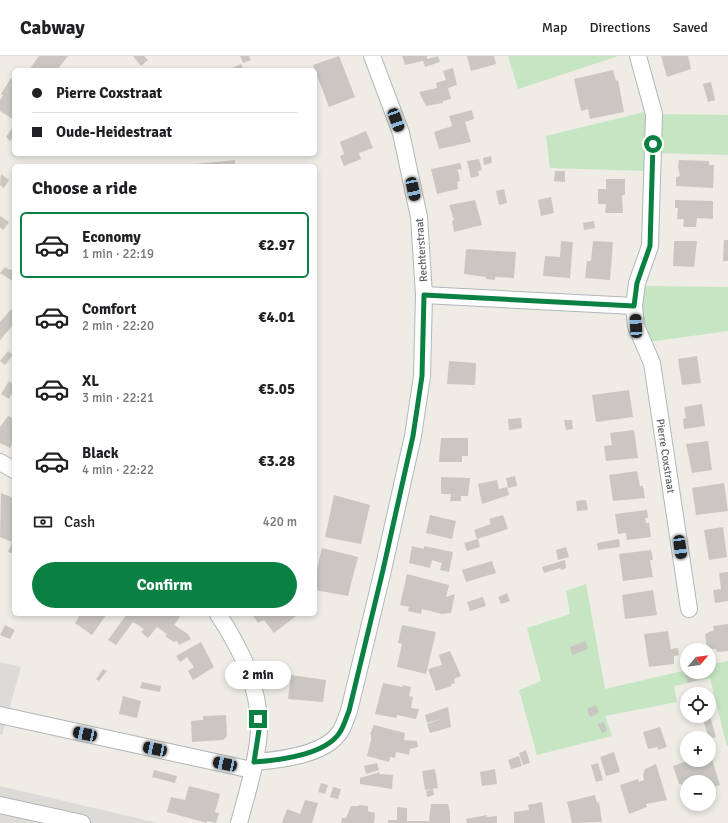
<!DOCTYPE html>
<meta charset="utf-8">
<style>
:root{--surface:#fff;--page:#f2f2f2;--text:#202124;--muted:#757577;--line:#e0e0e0;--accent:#0b8043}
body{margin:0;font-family:Signika,sans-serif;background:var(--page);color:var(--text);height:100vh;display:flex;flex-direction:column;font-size:15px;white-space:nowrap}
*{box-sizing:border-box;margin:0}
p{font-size:13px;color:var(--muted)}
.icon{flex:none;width:22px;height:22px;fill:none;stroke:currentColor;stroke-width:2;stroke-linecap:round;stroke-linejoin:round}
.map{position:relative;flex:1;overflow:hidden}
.panel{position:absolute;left:12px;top:108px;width:305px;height:452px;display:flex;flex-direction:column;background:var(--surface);border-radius:6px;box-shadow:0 2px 6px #0003}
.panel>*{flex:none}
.hud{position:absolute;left:12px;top:12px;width:305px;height:88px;border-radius:6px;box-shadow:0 2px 6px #0003;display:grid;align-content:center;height:88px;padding:0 20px;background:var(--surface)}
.needle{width:26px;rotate:61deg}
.tools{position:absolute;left:680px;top:587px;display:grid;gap:8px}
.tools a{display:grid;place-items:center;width:36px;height:36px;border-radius:50%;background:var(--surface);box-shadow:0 2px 6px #0003;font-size:20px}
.end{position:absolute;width:18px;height:18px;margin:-9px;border:5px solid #0b8043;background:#fff;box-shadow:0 0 0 2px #fff}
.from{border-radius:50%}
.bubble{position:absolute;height:28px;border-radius:14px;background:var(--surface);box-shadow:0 2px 6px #0003;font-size:13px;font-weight:800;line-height:28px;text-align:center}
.car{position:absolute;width:12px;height:24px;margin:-12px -6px;border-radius:5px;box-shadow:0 0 3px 1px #0007;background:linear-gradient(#222 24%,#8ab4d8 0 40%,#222 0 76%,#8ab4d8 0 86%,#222 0)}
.hud b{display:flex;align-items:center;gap:14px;height:38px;font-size:15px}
.hud b+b{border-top:1px solid var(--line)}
.hud i{width:10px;height:10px;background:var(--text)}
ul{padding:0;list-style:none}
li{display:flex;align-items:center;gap:12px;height:66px;margin:0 8px 6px;padding:0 12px;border:2px solid transparent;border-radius:6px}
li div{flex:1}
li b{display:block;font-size:15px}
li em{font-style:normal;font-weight:800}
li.selected{border-color:var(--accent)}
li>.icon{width:36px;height:36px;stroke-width:1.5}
h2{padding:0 20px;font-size:18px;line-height:48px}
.pay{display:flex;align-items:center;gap:10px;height:44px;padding:0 20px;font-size:15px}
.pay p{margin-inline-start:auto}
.button{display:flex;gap:8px;margin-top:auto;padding:8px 20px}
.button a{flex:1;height:46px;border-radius:24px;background:var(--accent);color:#fff;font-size:16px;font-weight:800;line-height:46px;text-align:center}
header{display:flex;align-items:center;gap:24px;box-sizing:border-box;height:56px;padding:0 20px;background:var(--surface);border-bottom:1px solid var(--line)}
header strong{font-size:19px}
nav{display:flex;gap:22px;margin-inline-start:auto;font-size:14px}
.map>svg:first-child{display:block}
.industrial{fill:#dddbd7}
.green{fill:#c5e5c3}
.building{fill:#cac7c2}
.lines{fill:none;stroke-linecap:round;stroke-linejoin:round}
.minor-casing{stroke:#b2b6b9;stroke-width:18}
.minor{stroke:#fff;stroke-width:16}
.route{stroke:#0b8043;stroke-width:5}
.labels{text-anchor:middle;stroke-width:3.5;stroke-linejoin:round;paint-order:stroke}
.street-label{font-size:11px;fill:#5d6165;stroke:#fff}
</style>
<header>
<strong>Cabway</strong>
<nav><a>Map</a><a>Directions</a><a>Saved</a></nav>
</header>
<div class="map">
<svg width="728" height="767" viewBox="0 0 728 767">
<rect width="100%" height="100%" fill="#eeece5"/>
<path class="industrial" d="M0 606 21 611 2 679 0 678Z
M0 730 158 767H0Z"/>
<path class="green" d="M508 0H618L518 33Z
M644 56 646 62 645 115 550 112 546 80Z
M659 58 728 59V99L657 97Z
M644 230 728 231V275L648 286 642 262Z
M586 528 605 633 687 614V616H709V609L728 605V689L727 690 710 622 674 630 677 646 605 660 612 680 537 699 519 634 541 625 527 572 570 558 566 535Z"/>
<path class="building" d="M39 0H68L57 14H29Z
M133 0H144L148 4 141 10Z
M240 0H249L251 4 243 7Z
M339 0 355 41 329 51 313 9Z
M402 0H427V3L438 0 440 6 425 11 423 5 405 9Z
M467 0H494L496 8 471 15Z
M661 0H688L691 13 667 21Z
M241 8 244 14H227Z
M453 12 457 29 448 32 451 43 443 45V47L426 50 419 36 437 32 436 27 446 24 443 15Z
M613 14 616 25 618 24 624 56 590 63 588 53 581 55 574 23Z
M11 22 14 25V64L0 55V44L3 39 1 38Z
M711 26 715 44 708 46 703 28Z
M472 54 474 63 465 66 471 86 439 93 434 76 452 70 449 60Z
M12 72 14 79 10 85 6 81Z
M366 75 373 92 359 97 361 103 344 110 340 100 344 98 340 86Z
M491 100 492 107 484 109 483 102Z
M479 103 482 114 478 115 479 120 471 122 467 105Z
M235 104V110H196V108Z
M679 104 709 105V109H714L713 132 676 130V121L680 120 678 111Z
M460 107 462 113 456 114 458 115 460 125 457 126 458 133 437 138 431 113Z
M555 115H565V126L554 125Z
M1 118 9 124 4 132 0 129Z
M606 123H625V139H622L623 157H605L606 148H598V133H606Z
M504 133 507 147 499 149 496 135Z
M551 141 554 157 541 160 538 144Z
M475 144 482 169 454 176 452 165 454 164 449 149Z
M675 144 713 145V163L697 162 696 171H683L684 163H677L678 152H675Z
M0 160 9 166 3 174 0 171Z
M594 165 595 172 584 174 583 167Z
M724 184H728V205H723Z
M561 185 573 186 570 222 543 220 545 200 560 201Z
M593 185 613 186 610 224 585 222 587 205H591Z
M674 185H697L694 211 673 210Z
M466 193 516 196 514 222 495 221V224L486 223V221L464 218Z
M5 211 10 214 14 213V226L0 217Z
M14 250V268L0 284V266Z
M8 295 13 299 5 309 0 305Z
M697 300 701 327 682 329 678 303Z
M449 305 476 307 475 329 447 328Z
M9 325 14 329V334L9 343 1 338Z
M629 334 633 361 596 366 592 339Z
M702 348 705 370 684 373 683 363 686 362 684 351Z
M8 360 14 363V385L10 392 0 387V371Z
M521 362 522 372 509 374 508 363Z
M564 364H572L573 373 566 374Z
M634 374 638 402 606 405 604 390 612 389 610 377Z
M441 382H468V400H462V406H439Z
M708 385 712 414 692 417 686 388Z
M637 415 640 430H643L645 442 613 445 609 419Z
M515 420 517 430 508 432 506 422Z
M441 421 470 422 468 440H461V445H450L451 438H441Z
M497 424 499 433 507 431 509 439 482 448 478 428Z
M724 427 728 455 696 459 692 432Z
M1 437 14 442V498L8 496 12 486 0 481Z
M334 439 370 449 361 488 325 481Z
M586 444 588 454 577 455 576 445Z
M647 454 648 462H645L646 467H649L651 481 627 484 626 477 618 478 615 458Z
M430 459 456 465 452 483 426 477Z
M503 459 508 473 477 483 474 474 491 468 489 463Z
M723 471 727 501 709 504 704 474Z
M478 483 480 491 467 495 464 487Z
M619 483 620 491 598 494 597 487Z
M412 490 424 493V490L453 496 449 516 440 514 442 507 432 504 430 512 409 507Z
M566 491 569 501 558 504 556 494Z
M322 492 358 501 348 540 315 534V521Z
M651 494 653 504H650L653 521 623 525 619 498Z
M565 504 566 512 561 514 560 512 544 517 542 511Z
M492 505 496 517 466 526 462 514Z
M728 516V545L715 547 713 534 721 533 719 517Z
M407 518 449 529 446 541 455 538 451 557 442 558 422 553 421 558 408 555 409 551 400 549Z
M653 534 657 559 625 563 622 539Z
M507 537 510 545 501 548 498 541Z
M483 541 486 550 470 555 467 546Z
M77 558H107L92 579 75 567 79 561Z
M127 558H178L180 561 174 569 188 578 191 583 179 589 177 585 174 586 165 580 167 578 157 571 148 582 141 576 144 573 133 566 116 589 108 584Z
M252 558H295L296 560 274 577 264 564 258 567Z
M728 568V595L717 596 716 593 707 594 705 578 714 574 713 570Z
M5 569 15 574 10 583 0 579Z
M402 569 436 576 426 618 397 611 402 588 398 587Z
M668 575 671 593 678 592 679 599 674 600V608L649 611 644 578Z
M585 585 588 593 572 599 570 591Z
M201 586 214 611 193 624 188 615 194 611 187 601 180 606 176 600Z
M450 595 461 620 454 623 455 627 451 628 452 630 436 635 428 613 442 609 439 599Z
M103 613 107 615 99 625 96 623Z
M709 613 711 618 698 622 696 616H709Z
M694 616 697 624 688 627 685 619Z
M291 619 326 624 323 646 288 643Z
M142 626 161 630 160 636 140 632Z
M383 627 402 631 403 629 411 631 409 640 413 641 411 652 419 653 416 663 397 659 396 662 375 658Z
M123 640 141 645 137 662 119 658Z
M596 649 599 657 590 661 587 653Z
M448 651 451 671 430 677 427 668 441 663 427 667 425 659Z
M226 659 227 680 223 684 192 686 191 665 203 664V660Z
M702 660H710L716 681 709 683Z
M604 666 607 675 602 677 598 668Z
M374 669 405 677 404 684 417 685 418 691 410 693 409 699 396 696 395 702 390 701 389 706 367 700 371 684V679L370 678Z
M660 671 667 691 658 694V691L648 693 643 676Z
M526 694 530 707 523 709 519 697Z
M709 694 720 729 709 732V726H687V738L685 739 681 728H679L673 710 690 704H693L695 710 701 709 699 704H709Z
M614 696 620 716 606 720 600 701Z
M519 700 522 710 511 713 508 704Z
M377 707 379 714 366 718 364 710Z
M598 707 603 724 596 726 591 709Z
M656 708 667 744 646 748 647 751 629 758 620 729 638 723 639 726 644 724 643 719 645 713Z
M435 713 438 732 425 734 422 715Z
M495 713 497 728 482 730 480 716Z
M154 714 177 720 175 727 152 721Z
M380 716 379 718 393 719 392 733 360 728V722Z
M321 727 328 729 325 738 318 736Z
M189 730 220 738 215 756 219 757 216 767 207 765V767L167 756 171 741 185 744Z
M333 731 341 733 338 743 330 741Z
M433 733 434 739 427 741 426 735Z
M595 739 597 747 599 746 602 766 572 767 567 746Z
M305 744 318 747 312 767H282L287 753 300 758Z
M542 746 545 767H514V756L529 754 528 749Z
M431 748H448L450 756V767H388V764H397V751L407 752V765H429Z
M359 749 368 750V755L375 757 374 767H341L342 762H346L351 750H359Z
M487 759V761L497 760V767H467L466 763Z"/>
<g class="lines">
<g class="minor-casing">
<g id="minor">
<path id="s1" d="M638 0 654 58 650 190 637 227 634 250 636 270 652 307 689 553"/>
<path d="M424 239 634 250"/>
<path d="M0 406 14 414"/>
<path d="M218 558C241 593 260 631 259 674 257 706 247 737 239 767"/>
<path d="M0 659 252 714"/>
<path d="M255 706C280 704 325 699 340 676 344 670 346 662 349 655L383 514 413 380 422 320 424 239 419 161 401 77 372 0"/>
<path d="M0 749 82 767"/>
</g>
</g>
<use href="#minor" class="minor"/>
</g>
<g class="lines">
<path class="route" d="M258 663 259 674 254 706C280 704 326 699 340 676 344 670 346 662 349 655L383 514 413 380 422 320 424 239 634 250 637 227 650 190 653 88"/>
</g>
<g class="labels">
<g class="street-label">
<text transform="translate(421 194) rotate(-94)" y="4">Rechterstraat</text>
<text dy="4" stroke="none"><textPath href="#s1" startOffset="409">Pierre Coxstraat</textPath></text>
</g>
</g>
</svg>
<div class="tools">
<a><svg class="needle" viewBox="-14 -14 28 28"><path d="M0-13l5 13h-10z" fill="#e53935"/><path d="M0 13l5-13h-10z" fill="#757577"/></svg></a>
<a><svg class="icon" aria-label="locate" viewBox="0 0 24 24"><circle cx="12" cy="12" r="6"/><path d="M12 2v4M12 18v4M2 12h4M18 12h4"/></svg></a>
<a>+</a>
<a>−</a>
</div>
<i class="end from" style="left:653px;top:88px"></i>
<i class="end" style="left:258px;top:663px"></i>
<div class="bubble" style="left:225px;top:605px;width:66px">2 min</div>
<i class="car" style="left:396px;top:64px;rotate:160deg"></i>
<i class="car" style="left:413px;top:133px;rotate:168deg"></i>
<i class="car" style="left:636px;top:270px;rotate:357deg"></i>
<i class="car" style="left:680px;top:491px;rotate:172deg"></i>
<i class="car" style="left:85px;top:678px;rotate:282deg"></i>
<i class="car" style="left:155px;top:693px;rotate:282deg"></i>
<i class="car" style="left:225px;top:708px;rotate:282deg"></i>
<div class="hud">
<b><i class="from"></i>Pierre Coxstraat</b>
<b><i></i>Oude-Heidestraat</b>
</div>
<section class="panel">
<h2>Choose a ride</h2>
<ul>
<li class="selected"><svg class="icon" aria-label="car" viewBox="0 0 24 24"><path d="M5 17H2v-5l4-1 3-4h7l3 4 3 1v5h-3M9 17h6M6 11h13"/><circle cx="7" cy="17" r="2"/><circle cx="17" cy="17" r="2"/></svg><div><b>Economy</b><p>1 min · 22:19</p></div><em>€2.97</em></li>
<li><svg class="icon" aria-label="car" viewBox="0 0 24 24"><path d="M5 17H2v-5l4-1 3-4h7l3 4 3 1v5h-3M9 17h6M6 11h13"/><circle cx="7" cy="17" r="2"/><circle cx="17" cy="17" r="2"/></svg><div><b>Comfort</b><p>2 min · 22:20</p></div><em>€4.01</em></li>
<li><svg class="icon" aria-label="car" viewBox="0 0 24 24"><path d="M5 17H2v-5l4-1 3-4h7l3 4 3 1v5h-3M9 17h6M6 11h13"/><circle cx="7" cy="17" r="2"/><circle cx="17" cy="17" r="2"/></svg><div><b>XL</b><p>3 min · 22:21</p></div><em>€5.05</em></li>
<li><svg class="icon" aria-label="car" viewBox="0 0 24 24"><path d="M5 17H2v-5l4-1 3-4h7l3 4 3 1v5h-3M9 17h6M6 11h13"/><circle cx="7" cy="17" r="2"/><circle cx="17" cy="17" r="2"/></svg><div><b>Black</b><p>4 min · 22:22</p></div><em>€3.28</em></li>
</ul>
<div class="pay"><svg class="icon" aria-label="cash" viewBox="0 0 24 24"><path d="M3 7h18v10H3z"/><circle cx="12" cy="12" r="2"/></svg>Cash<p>420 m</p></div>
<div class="button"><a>Confirm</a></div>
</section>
</div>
